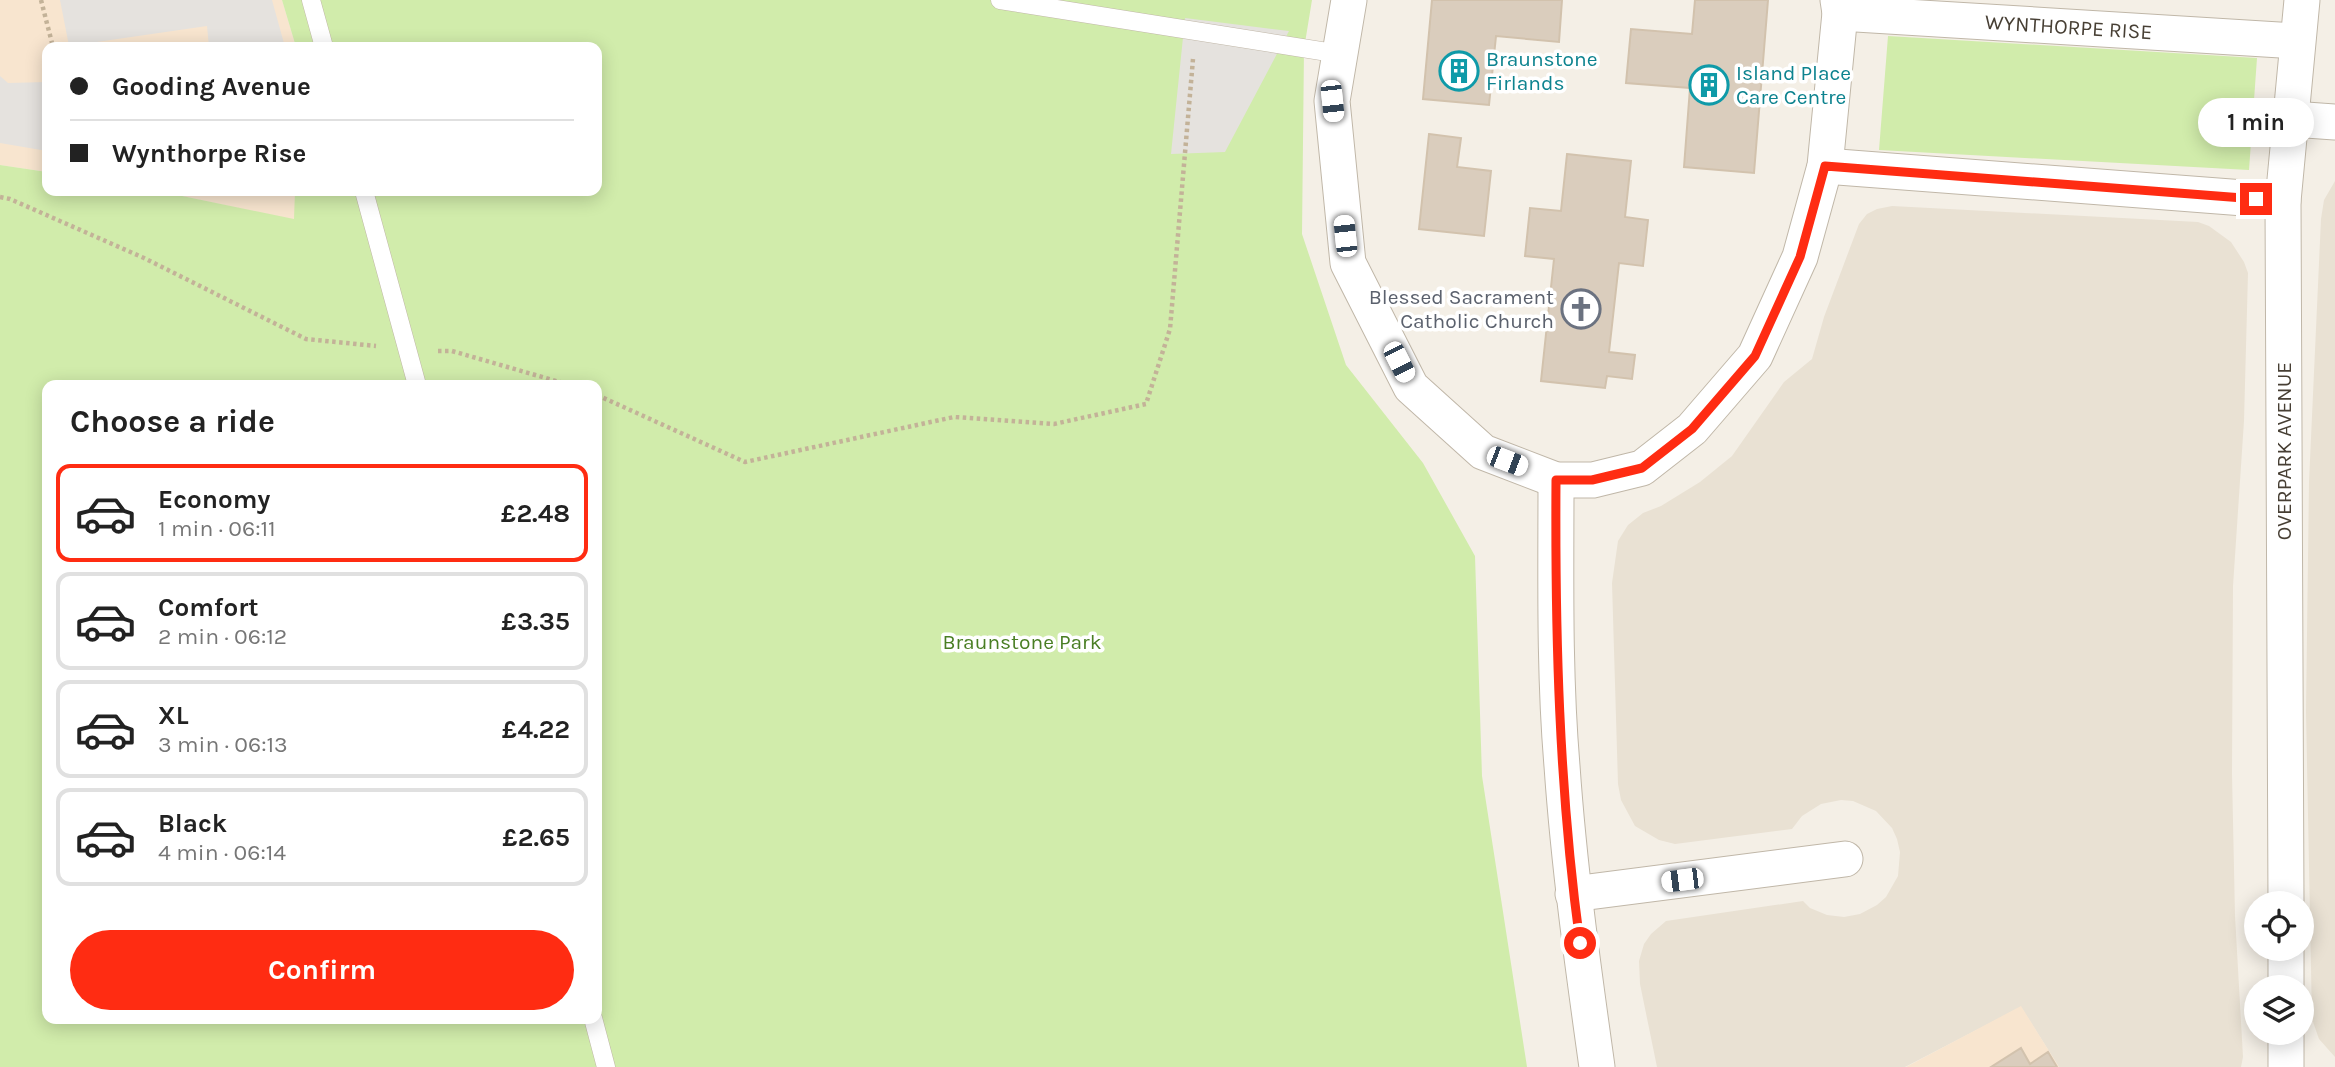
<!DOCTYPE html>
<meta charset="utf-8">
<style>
:root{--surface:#fff;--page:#f2f2f2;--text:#222;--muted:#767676;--line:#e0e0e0;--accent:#ff2c12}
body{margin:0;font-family:Karla,sans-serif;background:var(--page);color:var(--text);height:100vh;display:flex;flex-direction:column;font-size:26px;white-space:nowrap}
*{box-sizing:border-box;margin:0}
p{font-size:23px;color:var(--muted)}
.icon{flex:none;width:38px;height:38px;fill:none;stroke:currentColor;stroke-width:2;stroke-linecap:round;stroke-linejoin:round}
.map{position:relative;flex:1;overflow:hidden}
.panel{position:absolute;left:42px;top:380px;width:560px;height:644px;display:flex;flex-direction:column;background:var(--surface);border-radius:14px;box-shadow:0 4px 18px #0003}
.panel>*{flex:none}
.hud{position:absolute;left:42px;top:42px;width:560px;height:154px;border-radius:14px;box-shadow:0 4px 18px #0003;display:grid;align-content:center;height:154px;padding:0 28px;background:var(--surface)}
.controls{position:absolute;left:2244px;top:891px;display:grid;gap:14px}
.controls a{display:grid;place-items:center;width:70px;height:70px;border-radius:50%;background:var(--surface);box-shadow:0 4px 18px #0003;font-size:35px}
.end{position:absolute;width:32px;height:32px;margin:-16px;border:9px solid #ff2c12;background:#fff;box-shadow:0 0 0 4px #fff}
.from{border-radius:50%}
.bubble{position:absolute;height:49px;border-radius:24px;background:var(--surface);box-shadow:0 4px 18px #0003;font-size:23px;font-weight:700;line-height:49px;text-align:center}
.car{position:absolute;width:21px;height:42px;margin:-21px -10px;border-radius:9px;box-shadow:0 0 5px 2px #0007;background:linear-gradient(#fff 24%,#345 0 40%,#fff 0 76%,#345 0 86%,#fff 0)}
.hud b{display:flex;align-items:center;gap:24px;height:66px;font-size:26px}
.hud b+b{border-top:2px solid var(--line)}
.hud i{width:18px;height:18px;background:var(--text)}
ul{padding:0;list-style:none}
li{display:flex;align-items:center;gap:21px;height:98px;margin:0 14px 10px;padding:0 14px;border:4px solid var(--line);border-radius:14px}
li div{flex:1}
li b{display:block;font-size:26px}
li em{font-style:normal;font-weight:700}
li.selected{border-color:var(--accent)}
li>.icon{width:63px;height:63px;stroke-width:1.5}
h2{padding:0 28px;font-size:32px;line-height:84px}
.action{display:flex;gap:14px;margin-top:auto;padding:14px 28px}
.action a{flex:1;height:80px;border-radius:42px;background:var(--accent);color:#fff;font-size:28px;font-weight:700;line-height:80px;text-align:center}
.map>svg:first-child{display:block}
.residential{fill:#e9e1d3}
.commercial{fill:#f8e5cf}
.green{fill:#d1ecab;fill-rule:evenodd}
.parking{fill:#e5e2de}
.building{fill:#dacdbd;stroke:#d2c2ad;stroke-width:2}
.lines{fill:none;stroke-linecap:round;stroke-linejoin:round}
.lane-casing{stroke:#c0b7a8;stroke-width:19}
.street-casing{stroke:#c0b7a8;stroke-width:37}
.path{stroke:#c3b298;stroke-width:4.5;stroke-dasharray:3.5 3.5;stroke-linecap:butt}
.lane{stroke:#fff;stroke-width:18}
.street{stroke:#fff;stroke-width:35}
.route{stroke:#ff2c12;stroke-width:9}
.labels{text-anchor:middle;stroke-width:7;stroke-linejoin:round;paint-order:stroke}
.street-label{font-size:21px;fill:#473f34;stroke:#fff}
.culture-label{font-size:21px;fill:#0d838f;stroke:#fff;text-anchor:start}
.worship-label{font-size:21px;fill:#5b616d;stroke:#fff;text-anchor:end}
.park-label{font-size:21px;fill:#497e23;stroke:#fff}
</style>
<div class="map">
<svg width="2335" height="1067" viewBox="0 0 2335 1067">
<rect width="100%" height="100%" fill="#f4efe6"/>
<path class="residential" d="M2335 181V1057L2319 1039 2312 1019 2306 712 2309 482 2321 219 2324 200Z
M1892 206 2198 222 2209 226 2231 242 2244 262 2248 273 2244 421 2233 586 2232 774 2235 916 2243 1057 2241 1067H2059L2021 1007 1905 1067H1657L1640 984 1639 961 1644 944 1651 934 1666 921 1803 901 1810 908 1827 915 1844 917 1860 914 1877 905 1886 897 1898 876 1900 852 1897 839 1892 828 1876 811 1853 801 1841 800 1821 804 1802 816 1792 829 1675 844 1659 840 1635 826 1621 800 1618 784 1612 583 1618 541 1628 525 1643 513 1661 506 1700 482 1732 456 1784 382 1812 359 1824 317 1859 224 1867 214 1877 209Z"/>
<path class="commercial" d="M0 0H282L296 47H47V172L0 165Z
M158 191H337L348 231Z
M2021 1006 2059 1067H1906Z"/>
<path class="green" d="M282 0H1312L1304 49 1302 234 1346 365 1423 463 1475 556 1482 776 1527 1067H0V165L47 172V191H158L294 219 295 191H597V47H296ZM47 385H597V1018H47Z
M1888 36 2257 58 2249 170 1879 150Z"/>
<path class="parking" d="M60 0H272L285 47H209L207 26 69 46Z
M1185 18 1289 31 1225 152 1171 154Z
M0 76 8 83 47 82V151L0 143Z"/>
<path class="building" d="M1432 0H1562L1559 42 1496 36 1489 105 1423 99Z
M1695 0H1768L1754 173 1684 167 1690 88 1626 83 1631 29 1692 34Z
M1429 134 1461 138 1457 167 1491 171 1484 236 1419 229Z
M1567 154 1631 161 1625 217 1648 220 1643 266 1619 263 1609 352 1635 355 1632 379 1607 376 1605 388 1541 381 1554 259 1525 256 1530 208 1561 211Z
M2021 1048 2030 1064 2048 1052 2057 1067H1991Z"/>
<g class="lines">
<g class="lane-casing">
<path id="lane" d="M311 0 324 47
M1000 0 1340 54
M364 191 417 385
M593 1018 606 1067"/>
</g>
<g class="street-casing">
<g id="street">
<path d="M1349 0 1332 101 1348 263 1411 387 1483 452 1556 480H1593L1642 468 1692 429 1755 356 1800 257 1825 166 1840 13 1838 0"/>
<path id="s1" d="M1840 13 2297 41"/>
<path d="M2292 119 2335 122"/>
<path d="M1825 166 2283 201"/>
<path d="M1556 480C1556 575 1554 671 1562 766 1569 867 1583 967 1597 1067"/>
<path d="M1573 894 1845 859"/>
<path d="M2286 903 2283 201 2302 0"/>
<path d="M2286 948V987"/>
<path d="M2286 1032V1067"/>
</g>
</g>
<path class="path" d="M41 0 53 47
M0 197 10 199 144 258 306 339 376 346
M438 351H452L570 385
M597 395 745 462 954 417 1054 424 1146 404 1170 329 1193 59"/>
<use href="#lane" class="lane"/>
<use href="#street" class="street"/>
</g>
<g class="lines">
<path class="route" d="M1580 943C1559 789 1555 635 1556 480H1592L1642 468 1692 429 1755 356 1800 257 1825 166 2256 199"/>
</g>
<defs>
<g id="building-ring" transform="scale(2.0125)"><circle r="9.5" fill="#fff" stroke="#0f9aa8" stroke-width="1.5"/><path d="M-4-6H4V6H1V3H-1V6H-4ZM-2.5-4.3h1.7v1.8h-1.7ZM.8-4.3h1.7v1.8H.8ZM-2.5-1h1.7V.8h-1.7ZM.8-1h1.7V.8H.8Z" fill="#0f9aa8"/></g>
<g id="church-ring" transform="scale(2.0125)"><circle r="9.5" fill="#fff" stroke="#6b7280" stroke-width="1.5"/><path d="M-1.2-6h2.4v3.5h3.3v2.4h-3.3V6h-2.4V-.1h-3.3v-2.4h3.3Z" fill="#6b7280"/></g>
</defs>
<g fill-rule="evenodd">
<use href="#building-ring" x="1459" y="71"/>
<use href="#building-ring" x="1709" y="85"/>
<use href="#church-ring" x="1581" y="309"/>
</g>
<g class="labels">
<g class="street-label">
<text dy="7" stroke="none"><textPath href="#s1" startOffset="229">WYNTHORPE RISE</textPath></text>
<text transform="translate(2284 451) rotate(-90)" y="7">OVERPARK AVENUE</text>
</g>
<g class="culture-label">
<text x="1486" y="66">Braunstone<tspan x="1486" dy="24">Firlands</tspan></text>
<text x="1736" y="80">Island Place<tspan x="1736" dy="24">Care Centre</tspan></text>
</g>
<g class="worship-label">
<text x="1554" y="304">Blessed Sacrament<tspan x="1554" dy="24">Catholic Church</tspan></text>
</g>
<g class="park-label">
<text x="1022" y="649">Braunstone Park</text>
</g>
</g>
</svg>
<div class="controls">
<a><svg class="icon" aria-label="locate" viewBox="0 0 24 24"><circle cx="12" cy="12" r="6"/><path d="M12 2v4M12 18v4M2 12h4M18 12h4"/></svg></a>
<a><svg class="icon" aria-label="layers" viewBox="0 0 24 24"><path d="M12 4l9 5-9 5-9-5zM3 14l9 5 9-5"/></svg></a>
</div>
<i class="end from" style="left:1580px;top:943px"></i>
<i class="end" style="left:2256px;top:199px"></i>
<div class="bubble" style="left:2198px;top:98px;width:116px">1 min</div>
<i class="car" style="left:1332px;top:101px;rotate:174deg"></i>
<i class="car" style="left:1345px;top:236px;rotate:354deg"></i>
<i class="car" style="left:1399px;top:362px;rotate:153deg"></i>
<i class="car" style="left:1507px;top:461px;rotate:111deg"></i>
<i class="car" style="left:1682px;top:880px;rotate:263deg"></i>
<div class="hud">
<b><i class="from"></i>Gooding Avenue</b>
<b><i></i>Wynthorpe Rise</b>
</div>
<section class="panel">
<h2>Choose a ride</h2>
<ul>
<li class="selected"><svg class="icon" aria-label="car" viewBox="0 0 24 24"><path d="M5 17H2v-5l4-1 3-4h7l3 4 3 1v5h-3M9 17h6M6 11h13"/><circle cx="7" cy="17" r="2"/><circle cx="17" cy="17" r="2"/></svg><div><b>Economy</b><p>1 min · 06:11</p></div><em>£2.48</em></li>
<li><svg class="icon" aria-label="car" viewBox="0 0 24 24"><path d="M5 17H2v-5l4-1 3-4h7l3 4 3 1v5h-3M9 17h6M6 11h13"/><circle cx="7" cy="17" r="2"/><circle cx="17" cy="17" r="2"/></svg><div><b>Comfort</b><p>2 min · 06:12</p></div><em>£3.35</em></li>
<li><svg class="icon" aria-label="car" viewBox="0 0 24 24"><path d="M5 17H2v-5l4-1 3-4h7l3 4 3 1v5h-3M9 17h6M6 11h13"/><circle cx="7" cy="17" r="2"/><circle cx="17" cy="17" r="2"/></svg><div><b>XL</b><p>3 min · 06:13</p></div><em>£4.22</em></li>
<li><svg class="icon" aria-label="car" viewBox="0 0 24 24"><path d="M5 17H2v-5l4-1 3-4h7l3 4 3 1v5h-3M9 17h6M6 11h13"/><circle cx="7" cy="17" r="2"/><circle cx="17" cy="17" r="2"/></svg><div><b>Black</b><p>4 min · 06:14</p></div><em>£2.65</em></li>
</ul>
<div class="action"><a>Confirm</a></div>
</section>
</div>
